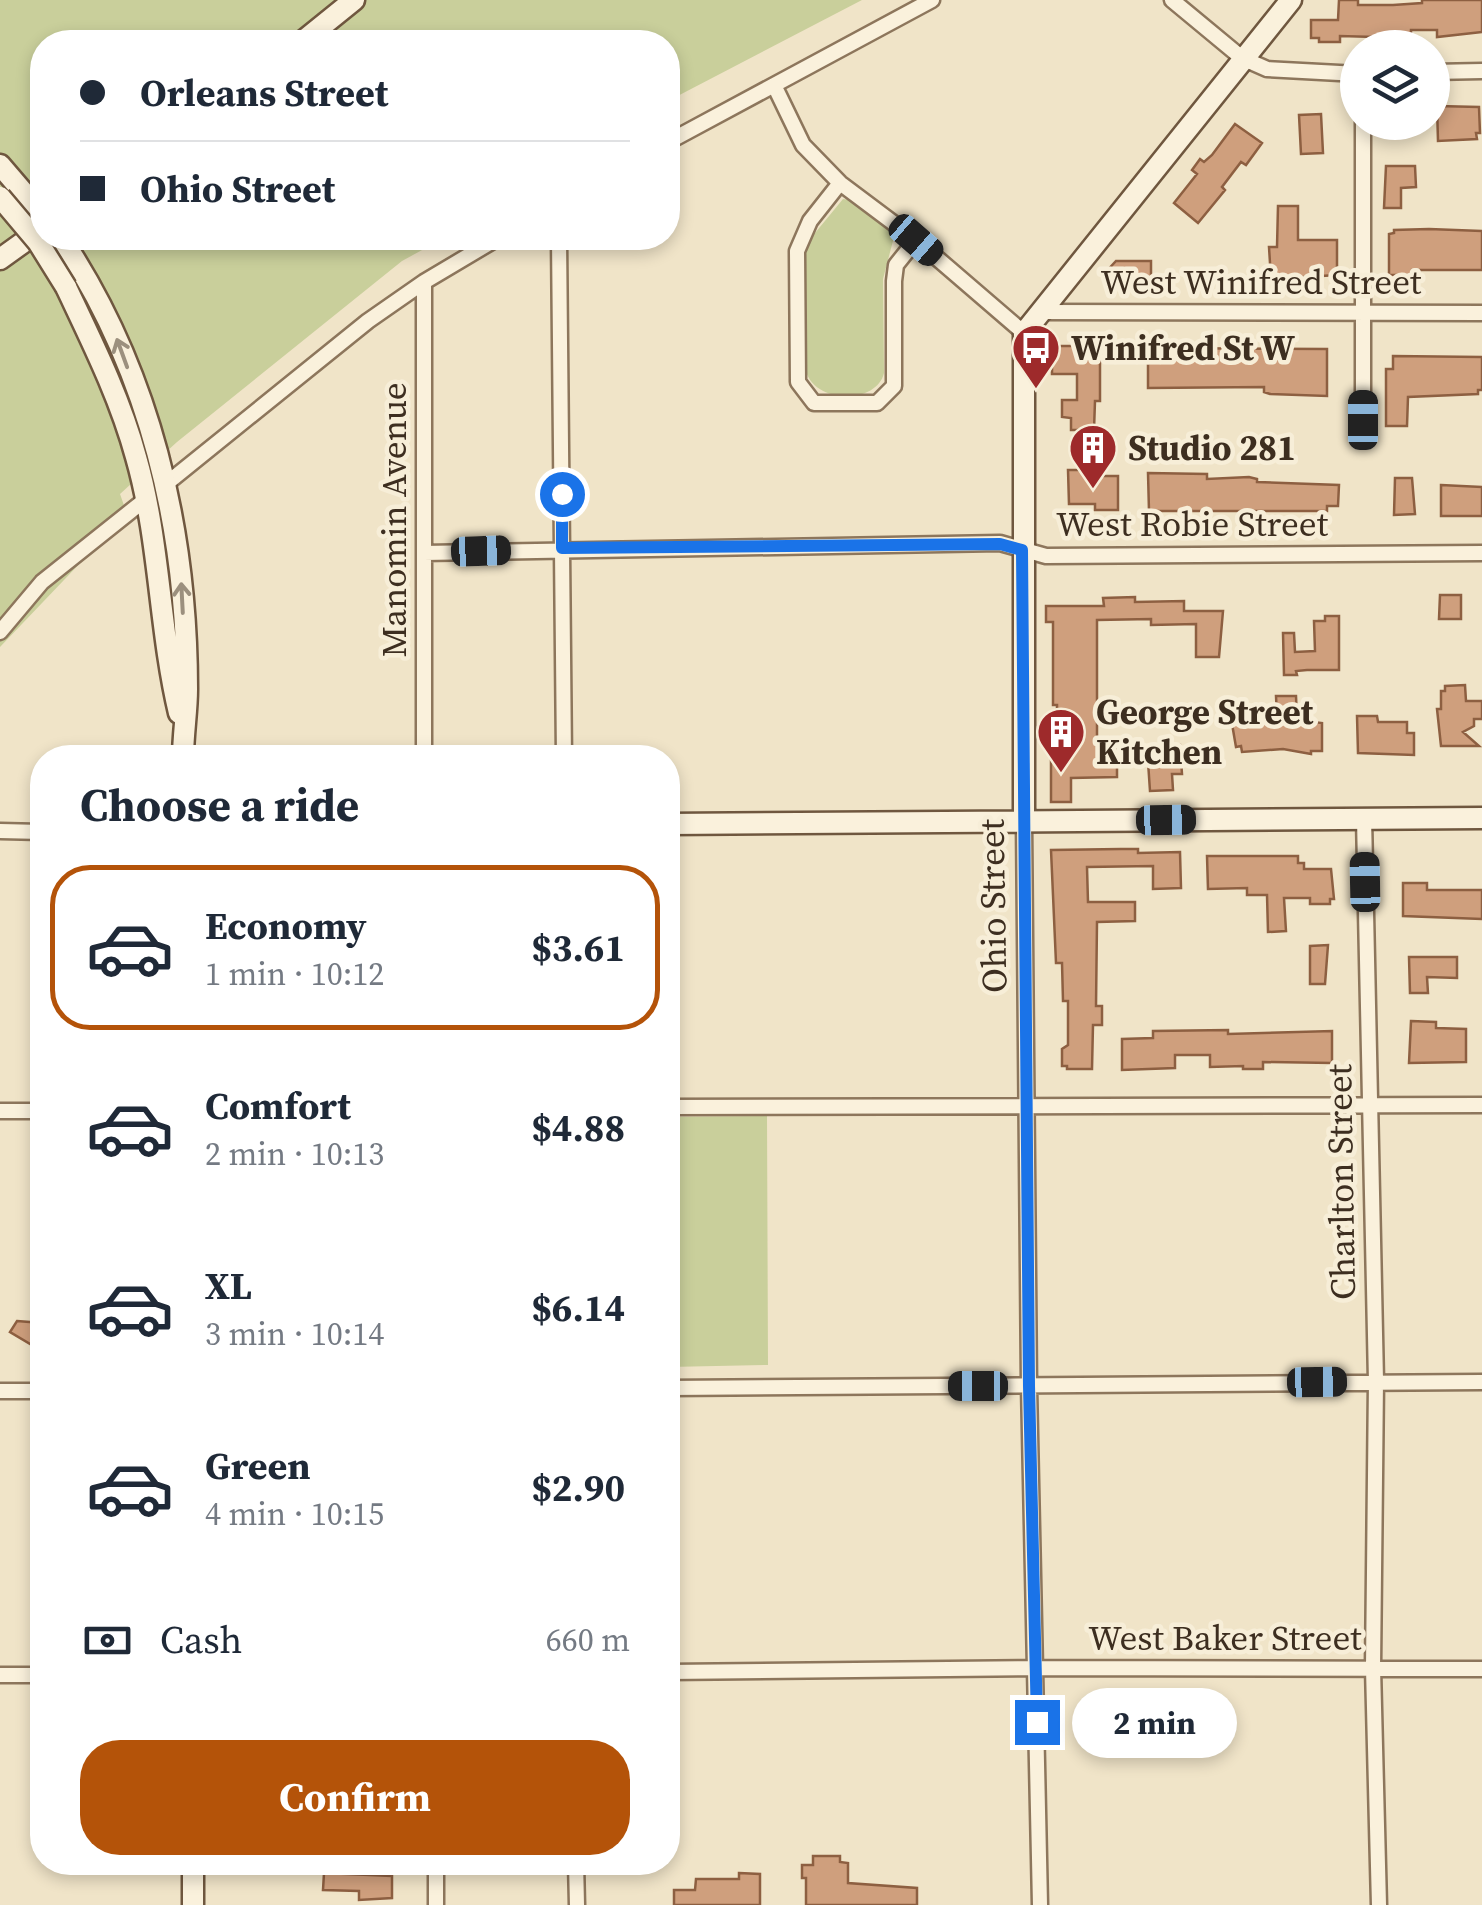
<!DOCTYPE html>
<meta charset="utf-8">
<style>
:root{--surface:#fff;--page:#f2f2f3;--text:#1f2937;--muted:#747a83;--line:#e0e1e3;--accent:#b45309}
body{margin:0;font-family:"Source Serif 4",serif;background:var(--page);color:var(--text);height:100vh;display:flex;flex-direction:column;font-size:38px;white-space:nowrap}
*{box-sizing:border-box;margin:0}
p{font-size:32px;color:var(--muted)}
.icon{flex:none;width:55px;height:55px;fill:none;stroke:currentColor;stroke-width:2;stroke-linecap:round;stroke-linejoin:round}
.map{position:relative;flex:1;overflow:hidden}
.side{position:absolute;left:30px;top:745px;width:650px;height:1130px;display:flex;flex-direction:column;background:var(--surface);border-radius:40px;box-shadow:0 5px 15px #0003}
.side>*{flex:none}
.top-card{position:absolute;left:30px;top:30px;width:650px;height:220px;border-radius:40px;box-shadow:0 5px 15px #0003;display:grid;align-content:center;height:220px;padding:0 50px;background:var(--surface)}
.fabs{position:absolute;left:1340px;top:30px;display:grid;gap:20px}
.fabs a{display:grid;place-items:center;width:110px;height:110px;border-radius:50%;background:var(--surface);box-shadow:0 5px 15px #0003;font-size:50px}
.end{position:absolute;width:45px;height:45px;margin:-22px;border:12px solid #1a73e8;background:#fff;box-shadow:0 0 0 5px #fff}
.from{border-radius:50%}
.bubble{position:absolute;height:70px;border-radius:35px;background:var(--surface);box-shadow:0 5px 15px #0003;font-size:32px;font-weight:700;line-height:70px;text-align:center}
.car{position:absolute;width:30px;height:60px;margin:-30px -15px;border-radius:12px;box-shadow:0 0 8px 2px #0007;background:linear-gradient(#222 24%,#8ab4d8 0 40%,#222 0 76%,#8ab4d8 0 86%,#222 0)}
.top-card b{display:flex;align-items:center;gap:35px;height:95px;font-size:38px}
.top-card b+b{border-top:2px solid var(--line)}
.top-card i{width:25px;height:25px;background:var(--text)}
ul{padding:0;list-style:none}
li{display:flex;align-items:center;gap:30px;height:165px;margin:0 20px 15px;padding:0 30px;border:5px solid transparent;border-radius:40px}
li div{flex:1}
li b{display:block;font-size:38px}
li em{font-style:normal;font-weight:700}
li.on{border-color:var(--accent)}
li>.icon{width:90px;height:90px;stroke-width:1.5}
h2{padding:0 50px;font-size:45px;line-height:120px}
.pay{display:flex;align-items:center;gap:25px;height:110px;padding:0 50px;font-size:38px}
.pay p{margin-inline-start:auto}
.cta{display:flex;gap:20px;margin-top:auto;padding:20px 50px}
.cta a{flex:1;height:115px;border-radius:40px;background:var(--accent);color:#fff;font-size:40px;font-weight:700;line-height:115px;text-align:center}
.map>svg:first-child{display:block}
.green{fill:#c9cf9b}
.building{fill:#cf9f7d;stroke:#8d5f41;stroke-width:2.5}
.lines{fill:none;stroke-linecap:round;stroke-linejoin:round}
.street-casing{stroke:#8d765c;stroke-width:19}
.secondary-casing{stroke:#6f573f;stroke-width:25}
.street{stroke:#faf1dc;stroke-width:14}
.secondary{stroke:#faf1dc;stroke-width:20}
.secondary-bridge-casing{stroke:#6f573f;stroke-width:25;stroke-linecap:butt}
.secondary-bridge{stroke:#faf1dc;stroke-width:20}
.oneway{stroke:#9c907e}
.route{stroke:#1a73e8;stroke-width:12}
.labels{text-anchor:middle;stroke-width:9;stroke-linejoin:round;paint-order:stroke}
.street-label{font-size:35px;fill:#3d2e20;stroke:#f7eed8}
.poi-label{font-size:35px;font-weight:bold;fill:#3d2e20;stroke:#f7eed8;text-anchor:start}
</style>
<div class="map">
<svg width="1482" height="1905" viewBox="0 0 1482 1905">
<rect width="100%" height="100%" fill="#f0e4c8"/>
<path class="green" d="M0 0H862L668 101V42H42V238H444L402 261 177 442 120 494 127 514 0 647Z
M843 199C862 200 886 220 894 237L883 279 884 373C877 405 811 405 805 367L806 244Z
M767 1116 768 1365 668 1367V1117Z"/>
<path class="building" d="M1339 0H1358V5H1393L1422 3V0H1482V32L1437 37V30H1411V38L1340 36V42H1319V38H1311V20H1338Z
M1437 106 1479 107 1480 133H1476L1477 139 1438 141Z
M1321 114 1323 153 1301 154 1299 115Z
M1235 124 1262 143 1246 165 1241 162 1222 187 1225 190 1198 223 1174 203 1197 174 1192 170 1200 159 1204 162 1212 155Z
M1386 166H1415L1416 187 1401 188V208H1384Z
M1278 206H1298V240H1337V275L1271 279 1269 247H1277Z
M1429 229 1482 231V270H1412V275H1389V234L1394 233V230Z
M1116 261H1151V278H1144V285H1131V288H1106L1103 275Z
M1052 346H1100V401H1095L1094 430H1071V418L1062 417V400H1077V374H1052Z
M1148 348 1327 349V396L1270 394 1264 392V387L1148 388Z
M1393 356 1482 357V390H1478V394L1408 397 1407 426H1386V369H1393Z
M1068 470H1100V476H1118V510H1095V504H1069Z
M1148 473 1207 474V479L1249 477 1257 479V482L1339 485 1338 506H1327V511H1149Z
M1395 478H1412L1415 514 1394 515Z
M1441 485 1482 487V516H1441Z
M1440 595H1461V619H1439Z
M1135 597V602L1184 601V611H1223L1219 657H1196V624L1151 625V619L1097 620V739H1117V777L1071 778V802H1051V748H1057V705H1053V622H1046V606H1104L1103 598Z
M1325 616H1339V670H1307L1296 671 1297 675H1284L1283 633H1294L1295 652 1315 651 1314 621H1325Z
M1465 685 1466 701H1482V719H1474V726L1463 732 1479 746H1441L1437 709H1441V691H1445V686Z
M1276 696H1296L1297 720 1322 723V751H1311V754L1283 749 1242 752 1241 746 1236 747 1231 718 1277 716Z
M1357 716H1377L1378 722H1407V733H1414V755L1358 753Z
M1180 745 1182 774H1172L1173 790 1150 791 1147 747Z
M1121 849H1138V853L1180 852 1181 888 1153 889V866L1087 867 1088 902H1135V921L1097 922 1096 1006H1102V1025H1093L1092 1069H1067V1066H1062V1049L1068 1045V1001H1063L1062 963H1056L1051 850Z
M1207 856H1298V863H1304V869H1331L1334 899H1330V904H1310V898H1284L1286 931 1268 932 1267 895H1247V888L1208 889Z
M1403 883H1427V890H1482V919L1403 916Z
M1328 945 1325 984H1310V946Z
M1409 957H1457V978L1427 977 1428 993H1410Z
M1411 1021 1436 1022V1028L1466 1029V1062L1409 1063Z
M1228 1030V1034L1332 1031V1063L1263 1062V1069H1243V1066L1210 1067V1055H1175V1068L1122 1070V1039L1153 1038V1031Z
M17 1321 42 1323V1351L10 1332Z
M813 1856H840V1862L848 1863V1883L917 1888V1905H806V1878H802V1865H813Z
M324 1873 392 1876V1898L359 1900V1891L323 1890Z
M739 1873 760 1874V1905H674V1890H695L696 1879H739Z"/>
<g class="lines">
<g class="street-casing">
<path id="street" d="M1172 0 1242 58 1267 69 1358 74
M1432 72 1482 71
M774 85 803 145 840 183 916 240 1024 333
M1363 122V421
M668 142 932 0
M840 183 810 221 797 251 798 382 814 403H877L894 386V281L896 265 916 240
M559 238 564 758
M424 282V758
M1041 312 1482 313
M166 484 368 321 424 282 498 238
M424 553 1000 543 1046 556 1482 553
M0 632 42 582 146 499
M1364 818 1376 1381 1373 1668 1379 1905
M1024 822 1029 1386 1040 1905
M0 831 42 832
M668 1107 1482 1105
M0 1111H42
M668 1388 1482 1382
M0 1391H42
M668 1672 1036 1668 1482 1669
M0 1675H42
M436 1862V1905
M576 1862 577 1905"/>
</g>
<g class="secondary-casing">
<path id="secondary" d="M302 42 354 0
M0 165 42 214
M61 238C150 371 187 529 187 689 187 712 183 734 183 758
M0 259 42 229
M66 287C92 342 120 398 136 457 160 540 159 629 179 713
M1024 822V333L1291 0
M668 824 1482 818
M193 1862V1905"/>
</g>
<use href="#street" class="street"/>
<use href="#secondary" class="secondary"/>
<g class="secondary-bridge-casing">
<path id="secondary-bridge" d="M0 197 38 242 66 287"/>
</g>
<use href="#secondary-bridge" class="secondary-bridge"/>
</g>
<defs><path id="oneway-shaft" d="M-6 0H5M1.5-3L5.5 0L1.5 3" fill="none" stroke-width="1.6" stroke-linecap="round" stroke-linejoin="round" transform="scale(2.5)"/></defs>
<g class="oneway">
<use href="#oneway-shaft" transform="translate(122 353) rotate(-110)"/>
<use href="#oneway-shaft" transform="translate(182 598) rotate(-93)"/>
</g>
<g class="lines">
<path class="route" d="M562 494V548L1000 544 1022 550 1029 1386 1037 1722"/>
</g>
<defs>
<g id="bus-pin" transform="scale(2.5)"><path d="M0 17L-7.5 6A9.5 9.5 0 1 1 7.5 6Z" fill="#9e2a2b" stroke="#f7eed8"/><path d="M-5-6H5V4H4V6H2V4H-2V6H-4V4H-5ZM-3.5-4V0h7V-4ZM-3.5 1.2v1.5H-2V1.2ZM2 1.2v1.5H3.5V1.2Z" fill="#fff"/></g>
<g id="building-pin" transform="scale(2.5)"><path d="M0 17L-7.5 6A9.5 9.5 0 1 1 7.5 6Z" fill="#9e2a2b" stroke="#f7eed8"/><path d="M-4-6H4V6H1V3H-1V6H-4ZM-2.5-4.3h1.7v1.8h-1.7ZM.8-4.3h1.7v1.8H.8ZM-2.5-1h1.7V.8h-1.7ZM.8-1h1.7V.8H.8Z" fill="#fff"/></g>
</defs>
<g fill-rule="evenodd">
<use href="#bus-pin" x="1036" y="348"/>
<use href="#building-pin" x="1093" y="448"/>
<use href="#building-pin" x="1061" y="732"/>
</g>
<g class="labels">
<g class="street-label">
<text x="1261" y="294">West Winifred Street</text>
<text transform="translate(394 520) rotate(-90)" y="12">Manomin Avenue</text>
<text x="1192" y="536">West Robie Street</text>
<text transform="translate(993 906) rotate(-91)" y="12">Ohio Street</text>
<text transform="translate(1341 1182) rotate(-91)" y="12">Charlton Street</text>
<text x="1225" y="1650">West Baker Street</text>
</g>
<g class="poi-label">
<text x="1071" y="360">Winifred St W</text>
<text x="1128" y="460">Studio 281</text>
<text x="1096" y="724">George Street<tspan x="1096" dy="40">Kitchen</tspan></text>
</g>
</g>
</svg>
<div class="fabs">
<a><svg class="icon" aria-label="layers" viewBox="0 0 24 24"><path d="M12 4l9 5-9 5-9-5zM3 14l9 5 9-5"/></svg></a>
</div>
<i class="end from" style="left:562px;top:494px"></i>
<i class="end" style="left:1037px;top:1722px"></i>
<div class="bubble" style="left:1072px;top:1688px;width:165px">2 min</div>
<i class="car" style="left:916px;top:240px;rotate:131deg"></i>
<i class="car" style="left:1363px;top:420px;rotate:0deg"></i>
<i class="car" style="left:481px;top:551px;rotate:88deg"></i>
<i class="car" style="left:1166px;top:820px;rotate:89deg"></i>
<i class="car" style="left:1365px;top:882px;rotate:359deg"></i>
<i class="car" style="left:1317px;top:1382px;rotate:89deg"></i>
<i class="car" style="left:978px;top:1386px;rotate:270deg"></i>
<div class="top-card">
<b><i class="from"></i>Orleans Street</b>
<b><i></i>Ohio Street</b>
</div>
<section class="side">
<h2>Choose a ride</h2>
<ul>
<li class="on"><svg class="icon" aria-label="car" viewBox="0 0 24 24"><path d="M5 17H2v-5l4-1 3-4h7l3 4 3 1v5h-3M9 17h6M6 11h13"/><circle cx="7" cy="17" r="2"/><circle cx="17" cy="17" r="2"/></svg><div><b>Economy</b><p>1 min · 10:12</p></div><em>$3.61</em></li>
<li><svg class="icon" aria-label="car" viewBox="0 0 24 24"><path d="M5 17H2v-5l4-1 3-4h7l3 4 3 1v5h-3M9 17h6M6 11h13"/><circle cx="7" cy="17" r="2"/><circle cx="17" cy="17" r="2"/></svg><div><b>Comfort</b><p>2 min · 10:13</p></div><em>$4.88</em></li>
<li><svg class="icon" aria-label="car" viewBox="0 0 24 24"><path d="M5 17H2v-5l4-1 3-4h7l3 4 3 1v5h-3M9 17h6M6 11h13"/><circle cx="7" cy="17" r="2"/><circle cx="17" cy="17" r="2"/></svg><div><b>XL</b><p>3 min · 10:14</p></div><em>$6.14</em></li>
<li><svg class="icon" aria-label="car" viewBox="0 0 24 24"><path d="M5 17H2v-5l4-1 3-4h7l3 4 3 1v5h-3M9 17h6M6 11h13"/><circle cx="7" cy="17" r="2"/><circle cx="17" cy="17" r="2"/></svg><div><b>Green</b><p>4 min · 10:15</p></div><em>$2.90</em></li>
</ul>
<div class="pay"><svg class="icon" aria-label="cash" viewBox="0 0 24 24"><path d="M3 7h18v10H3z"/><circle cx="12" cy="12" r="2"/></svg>Cash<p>660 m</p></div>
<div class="cta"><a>Confirm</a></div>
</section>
</div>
